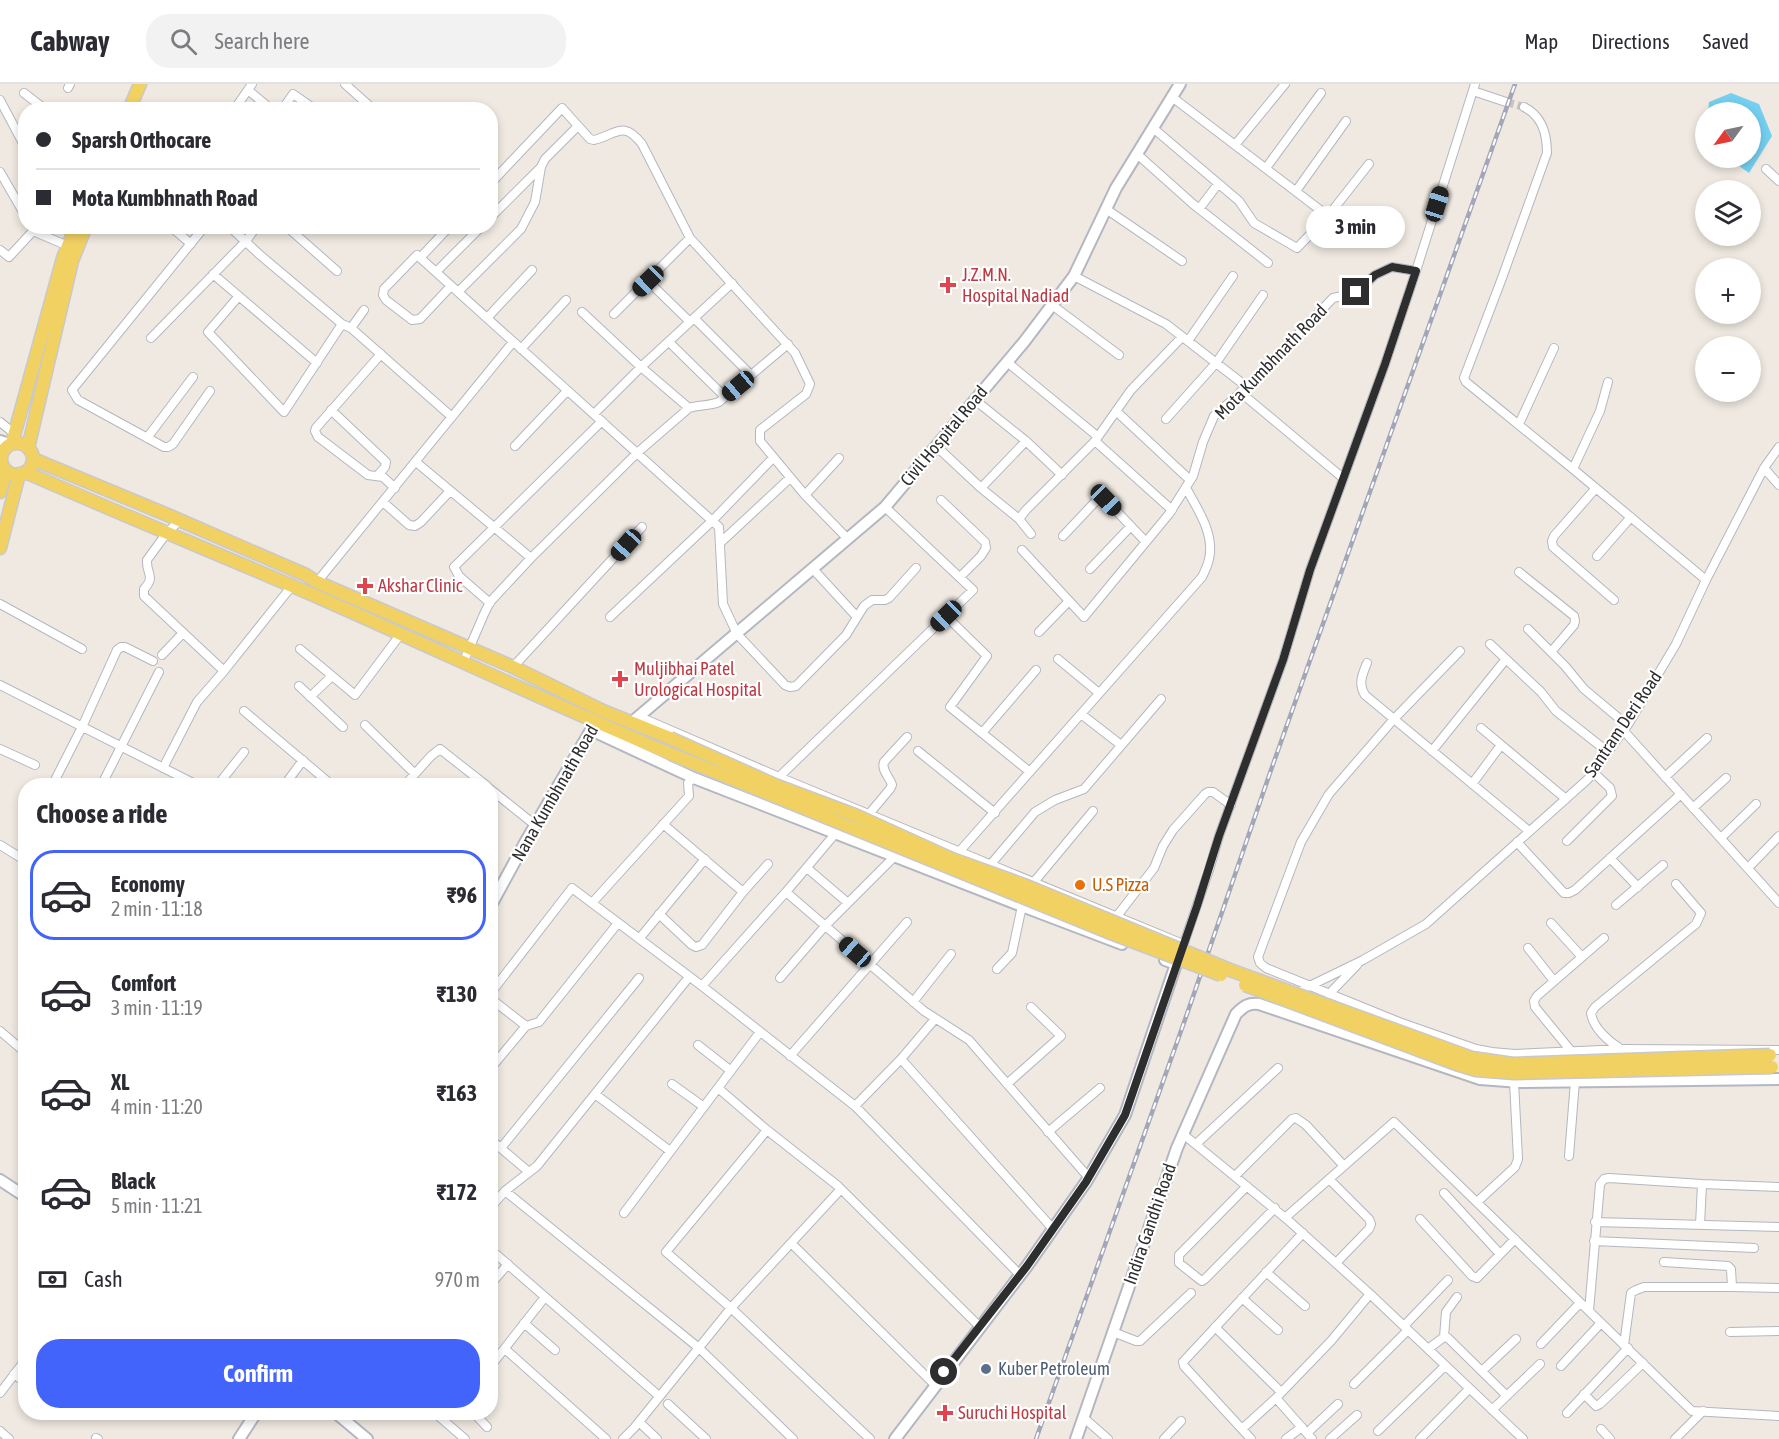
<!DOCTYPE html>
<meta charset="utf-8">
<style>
:root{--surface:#fff;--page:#f2f2f3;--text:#2b2b33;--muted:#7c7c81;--line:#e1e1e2;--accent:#4264fb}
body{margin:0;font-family:"Asap Condensed",sans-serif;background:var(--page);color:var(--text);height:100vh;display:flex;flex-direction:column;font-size:22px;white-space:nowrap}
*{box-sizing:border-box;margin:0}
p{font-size:20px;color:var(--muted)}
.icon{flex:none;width:33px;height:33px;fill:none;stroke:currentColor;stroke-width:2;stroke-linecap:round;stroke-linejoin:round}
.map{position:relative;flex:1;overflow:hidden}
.drawer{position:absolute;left:18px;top:694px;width:480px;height:642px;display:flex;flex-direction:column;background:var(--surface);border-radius:24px;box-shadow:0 3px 9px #0003}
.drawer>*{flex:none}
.hud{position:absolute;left:18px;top:18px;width:480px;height:132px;border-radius:24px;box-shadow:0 3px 9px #0003;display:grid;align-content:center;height:132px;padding:0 18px;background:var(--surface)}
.needle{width:39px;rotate:237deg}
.controls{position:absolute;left:1695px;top:18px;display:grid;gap:12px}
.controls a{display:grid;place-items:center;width:66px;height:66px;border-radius:50%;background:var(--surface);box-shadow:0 3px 9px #0003;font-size:30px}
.end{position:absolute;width:27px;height:27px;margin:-14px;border:8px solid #2e2e2e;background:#fff;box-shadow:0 0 0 3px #fff}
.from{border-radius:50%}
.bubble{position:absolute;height:42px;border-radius:21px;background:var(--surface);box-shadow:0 3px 9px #0003;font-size:20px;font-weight:700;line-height:42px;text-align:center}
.car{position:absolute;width:18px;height:36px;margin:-18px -9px;border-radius:8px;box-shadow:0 0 4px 2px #0007;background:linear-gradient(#222 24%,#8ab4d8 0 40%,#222 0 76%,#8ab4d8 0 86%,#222 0)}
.hud b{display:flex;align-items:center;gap:21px;height:57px;font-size:22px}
.hud b+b{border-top:2px solid var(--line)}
.hud i{width:15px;height:15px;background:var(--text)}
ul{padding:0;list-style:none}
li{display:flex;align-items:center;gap:18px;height:90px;margin:0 12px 9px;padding:0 6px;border:3px solid transparent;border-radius:24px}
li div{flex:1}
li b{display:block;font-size:22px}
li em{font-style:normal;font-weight:700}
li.on{border-color:var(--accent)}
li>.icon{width:54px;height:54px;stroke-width:1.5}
h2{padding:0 18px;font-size:27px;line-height:72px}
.pay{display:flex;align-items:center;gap:15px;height:66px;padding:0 18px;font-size:22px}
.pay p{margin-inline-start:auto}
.cta{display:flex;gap:12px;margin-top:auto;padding:12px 18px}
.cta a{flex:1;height:69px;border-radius:24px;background:var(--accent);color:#fff;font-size:24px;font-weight:700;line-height:69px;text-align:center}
header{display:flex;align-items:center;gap:36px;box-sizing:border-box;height:84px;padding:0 30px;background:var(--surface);border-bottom:2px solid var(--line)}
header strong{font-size:28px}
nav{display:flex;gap:33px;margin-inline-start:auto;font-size:21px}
.search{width:420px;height:54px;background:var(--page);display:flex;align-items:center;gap:15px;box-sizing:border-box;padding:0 21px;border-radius:24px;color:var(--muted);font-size:22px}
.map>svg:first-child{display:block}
.water{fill:#75cff0}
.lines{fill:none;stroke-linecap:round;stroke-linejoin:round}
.street-tunnel{stroke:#c8c4bd;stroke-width:8;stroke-dasharray:8 4;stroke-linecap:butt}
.street-casing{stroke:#b4b7c1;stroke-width:10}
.secondary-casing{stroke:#b4b7c1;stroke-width:14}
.primary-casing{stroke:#c9c9c9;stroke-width:15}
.street{stroke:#fff;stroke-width:8}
.secondary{stroke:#fff;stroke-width:10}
.primary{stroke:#f2d163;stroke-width:12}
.rail-casing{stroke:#a3a6b8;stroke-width:4.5}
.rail{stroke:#fff;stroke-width:2;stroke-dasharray:7;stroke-linecap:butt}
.primary-bridge-casing{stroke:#c9c9c9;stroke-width:15;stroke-linecap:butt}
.primary-bridge{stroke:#f2d163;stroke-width:12}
.route{stroke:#2e2e2e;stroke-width:8}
.health-dot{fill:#e0444e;stroke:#fff;stroke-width:2}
.food-dot{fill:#e8710a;stroke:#fff;stroke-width:2}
.service-dot{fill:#5c6f8a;stroke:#fff;stroke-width:2}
.labels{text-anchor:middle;stroke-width:4.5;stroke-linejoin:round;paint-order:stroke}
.health-label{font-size:18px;fill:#be3a42;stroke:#fff;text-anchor:start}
.street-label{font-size:18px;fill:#2e2e2e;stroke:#fff}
.food-label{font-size:18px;fill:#c56008;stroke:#fff;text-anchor:start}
.service-label{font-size:18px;fill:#4e5e75;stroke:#fff;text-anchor:start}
</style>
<header>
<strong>Cabway</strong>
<div class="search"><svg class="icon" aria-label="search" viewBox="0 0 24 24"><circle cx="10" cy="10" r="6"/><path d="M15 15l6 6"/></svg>Search here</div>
<nav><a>Map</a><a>Directions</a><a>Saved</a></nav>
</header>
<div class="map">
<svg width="1779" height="1355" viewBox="0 0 1779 1355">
<rect width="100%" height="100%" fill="#efe9e1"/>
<path class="water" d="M1731 9 1759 20 1772 52 1749 89 1728 74H1750V28H1708L1709 18Z"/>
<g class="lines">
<path class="street-tunnel" d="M1506 18 1524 23"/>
<g class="street-casing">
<path id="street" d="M345 0 374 26
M68 4 70 0
M248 6 272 26
M1473 7 1506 18
M24 9 46 26
M1172 13 1328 132
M0 16 26 65
M1524 23C1542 32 1547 49 1547 69L1502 194 1464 294 1466 298 1573 385 1706 496
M234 26 252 0
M282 26 293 10 316 26
M1153 44 1239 117 1254 139 1297 164 1328 132 1369 80
M1235 61 1285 0
M1137 70 1193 120 1268 179
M1266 84 1321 9
M1766 85 1779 97
M0 88 26 133
M490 100 562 24 590 55 594 56C617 50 623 36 642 60L690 154 795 269 810 300 806 310 760 346V357L805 411 848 455
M1296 107 1346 37
M1106 125 1182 177
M1199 125 1218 100
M490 134 540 84
M170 142 191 160
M205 142 72 306 78 316 164 363H168L173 360 210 307
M229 142 260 171 342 240
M286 142 337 187
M0 166 9 173 33 147 68 162
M420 174 450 142
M436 188 482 142
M213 190 317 279
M1074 192 1166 240 1247 303
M648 197 690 238
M451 202 420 235 412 236 386 216 383 211 384 205 417 171 719 443 723 520 737 550 785 601 790 603 796 602 846 551 864 522 872 516H885L889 514 916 484
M458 208 521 145 535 118 541 83 545 75 578 42
M239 212 208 248 284 328 342 240 351 244 364 226
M1052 221 1119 271
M582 228 641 283 689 324
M614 230 690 154
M487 234 532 186
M694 234 751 291
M351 244 452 333
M151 254 246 157 257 142
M1188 257 1233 192
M669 258 725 313
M521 265 566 216
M381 270 316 344 315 347 318 353 368 391 383 393 395 404
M1007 278 1097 352
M1240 308 1343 394
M975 316 1026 357 1062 391
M331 326 386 378 385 383 378 391
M1116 327 1190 396
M594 330 641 283 732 199
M1166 335 1216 279 1263 211
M0 338 15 350
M1519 340 1554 264
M147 354 193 293
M1095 357 1172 426
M515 362 567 307
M936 362 981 404 1019 435 1031 450
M416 378 531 474 637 369 689 324C699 321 709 322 719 318L788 260
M1764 384 1779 401
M1573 385 1600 327 1608 298
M981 404 1026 357
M1596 404 1554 452 1552 457 1553 463 1614 516
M805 411 839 374
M941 416 985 458 986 464 981 472 960 493
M383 418 409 441 415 442 421 438 450 407
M1019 435 1026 426 1095 357 1131 306 1182 253
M180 436 166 450 147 476C146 490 156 492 144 505V512L224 587
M1063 452 1095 418 1100 416H1106L1146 458
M720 459 790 394
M1022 466 1084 533 1169 430 1193 392 1203 358 1214 332 1247 303 1333 214 1356 209 1375 191 1392 183 1416 187
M1597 472 1631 433
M813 485 857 533
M1090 485 1131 442
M1519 488 1574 532 1575 537 1574 541 1551 568
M317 498 513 258
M490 519 459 492 454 483 602 337
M0 520 82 565
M946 532 987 572 950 623 1030 688
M610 533 712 437 773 374
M1528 545 1565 582 1584 605 1627 641
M1039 548 1069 517
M1490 560 1541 608 1556 627 1608 668
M300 565 355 611 400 551
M1460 567 1393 636 1329 710 1301 758 1258 873 1260 879 1266 884 1399 938 1476 965 1492 968 1515 970 1623 965 1779 966
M162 571 183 549
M1058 575 1099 609
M463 579 484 530 490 518 531 474
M1367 579C1362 591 1358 600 1365 611L1529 747
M513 583 642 443
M0 601 199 702
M299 602 343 643
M310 613 332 592
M244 627 333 702
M1081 630 1121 661
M640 633 779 693 1183 860
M365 641 415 690
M1481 644 1566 715
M1623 646 1779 819
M982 649 1036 586
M0 665 35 681
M918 667 995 729
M1432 667 1506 575
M163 684 197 618 224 587 291 503
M779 693 973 506 885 423
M1665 693 1707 654
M55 696 82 643 117 566 121 563H125L153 577
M1472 700 1501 661
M101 702 159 588
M217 702 244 668
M284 702 303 676
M404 702 431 672 440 665 487 702
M490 705 535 741
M1693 724 1726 694
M869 730 890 705 892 701C890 693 881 687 884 678L907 653
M663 740 743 808
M1721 754 1756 720
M1567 757 1612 712 1610 704 1593 688
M1517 758 1564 809H1569L1575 806 1681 710
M0 761 26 777
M959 768 1202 493C1205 487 1208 481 1209 475 1215 450 1197 424 1186 404
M1610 774 1638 803
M991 780 1035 728 1055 716 1084 705 1161 615
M807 784 848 819
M1748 784 1779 752
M1034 798 1093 727
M786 808 924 927 969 956 1089 1094
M592 819 689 712 688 699 694 694
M1616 821 1663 781
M659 830 692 861 696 863 702 861 743 808 768 780
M1117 832 1154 784 1163 762 1173 746 1205 710 1208 708H1213L1231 721
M1551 839 1582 873
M639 855 705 775
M1528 864 1554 897
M1181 868 1209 786 1219 752 1283 576 1310 486 1385 280 1416 187 1475 0
M997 885 1012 869 1022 822
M780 894 825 842 894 773
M702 902 786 808 835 750
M490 910 572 804 702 902 855 1022 1020 1191
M1293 910 1363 876 1426 840 1588 695 1629 639 1676 560 1706 496 1764 384 1779 363
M1329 910 1357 881
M490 914 526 942
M913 918 951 870
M0 947 26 969
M698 961 731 987
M1621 965C1609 958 1593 944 1591 929L1595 923 1696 840 1701 829 1676 800
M1571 967 1535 923 1534 917 1537 912 1604 854
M790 972 907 838
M901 975 1053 1145
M490 985 526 942 539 938 618 839
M672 1000 704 1023
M1007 1000 1061 952 1031 923
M718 1004 767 1046
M595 1010 670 1067
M855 1022 901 975 935 935
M1048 1048 1100 1004
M1183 1050 1289 1137 1370 1210 1523 1355
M490 1055 529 1088
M1196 1060 1278 984
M501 1064 639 894
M1569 1072 1575 997
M1235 1092 1292 1035 1296 1034 1306 1041 1344 1082
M1329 1095 1369 1135 1371 1140 1369 1145 1336 1179
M1247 1102 1179 1171V1179L1199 1195 1202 1197 1205 1195 1275 1124
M505 1107 699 1264 793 1355
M1444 1109 1500 1170
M1477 1118 1515 1083 1518 1075 1514 998
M490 1124 505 1107 537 1082 689 893
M624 1129 760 948
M1286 1133 1394 1038 1692 1327 1779 1332
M1420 1135 1472 1192 1477 1194 1515 1155
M1595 1138 1779 1143
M1700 1141 1702 1100
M1594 1157 1754 1164
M791 1159 935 1301
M490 1165 659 1312
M1664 1178 1728 1182 1731 1185 1732 1203
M1266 1188 1305 1222
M490 1201 508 1180
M1242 1214 1278 1246
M1589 1227 1600 1100 1604 1095 1609 1094 1702 1100 1779 1103
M524 1239 555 1266
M1404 1242 1448 1196
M1215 1243 1281 1308
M1113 1248 1136 1257H1140L1191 1209
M1730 1248 1779 1247
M1444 1253 1446 1228 1457 1213
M1541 1260 1580 1219
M1624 1261 1631 1209 1636 1206 1644 1203H1732L1779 1204
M505 1265 606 1355
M1428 1265 1444 1253 1448 1254 1507 1312
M1561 1282 1601 1239
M490 1283 545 1213
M1482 1287 1516 1255
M14 1290 26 1299
M1354 1300 1408 1246
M0 1309 26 1275
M1584 1310 1596 1322 1600 1320 1643 1279
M668 1320 706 1355
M1492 1326 1540 1280
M435 1329 465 1355
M474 1329 487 1343
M1567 1329 1628 1264
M1084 1334 1108 1355
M639 1338 657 1355
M1242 1345 1276 1314
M1601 1345 1610 1355
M0 1347 9 1355
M1378 1347 1445 1282
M1307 1349 1338 1320
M96 1354 98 1355
M623 1355 634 1344 731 1224 841 1105
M870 1355 731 1224 666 1168 767 1046 838 1102 980 1243
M1164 1355 1181 1337
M1251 1355 1184 1282 1183 1278 1303 1149
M1286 1355 1302 1343
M1312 1355 1276 1314 1331 1257 1370 1210
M1330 1355 1357 1331
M1420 1355 1469 1305
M1675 1355 1703 1327"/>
</g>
<g class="secondary-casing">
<path id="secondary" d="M0 357 9 360
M0 365 3 367
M631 639 885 423 1024 258 1074 192 1116 104 1180 0
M591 646 694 694 1022 822 1122 860
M490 823 526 757 594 641
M0 1096 26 1113
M336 1329 367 1355
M239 1355 256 1329
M895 1355 1027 1182 1086 1098 1125 1031 1176 880 1165 876
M1076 1355 1177 1064 1236 930C1244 922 1248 919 1259 920L1480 995 1520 998 1779 995"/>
</g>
<g class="primary-casing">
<path id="primary" d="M129 26 140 0
M12 359 63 174 76 142
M1 375a16 16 0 1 1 32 0a16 16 0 1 1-32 0Z
M28 364 72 177 86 142
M33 375 170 432 306 491 317 498 513 583 603 627 670 654
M25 388C123 431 221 471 318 513 436 565 552 620 671 670
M0 408 6 387
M0 464 19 390"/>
</g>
<use href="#street" class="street"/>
<use href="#secondary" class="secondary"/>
<use href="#primary" class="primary"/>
<g class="rail-casing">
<path id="rail" d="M1036 1355 1187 930 1271 686 1515 0"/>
</g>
<use href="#rail" class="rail"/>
<g class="primary-bridge-casing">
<path id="primary-bridge" d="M670 654 775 701 855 731 952 775 1024 801 1230 886 1472 974 1513 980 1770 971
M671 670 1113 850 1221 891
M1245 901 1456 980 1476 986 1514 989 1772 983"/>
</g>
<use href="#primary-bridge" class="primary-bridge"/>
</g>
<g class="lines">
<path class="route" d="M944 1288 1027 1182 1086 1098 1125 1031 1197 822 1219 752 1283 576 1310 486 1385 280 1416 187 1392 183 1375 191 1356 208"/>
</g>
<g class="health-dot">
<path d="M945 192h6v6h6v6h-6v6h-6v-6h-6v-6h6z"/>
<path d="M362 493h6v6h6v6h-6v6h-6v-6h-6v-6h6z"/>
<path d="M617 586h6v6h6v6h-6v6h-6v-6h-6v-6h6z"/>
<path d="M942 1320h6v6h6v6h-6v6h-6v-6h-6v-6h6z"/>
</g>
<circle class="food-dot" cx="1080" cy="801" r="6"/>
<circle class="service-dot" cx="986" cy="1285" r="6"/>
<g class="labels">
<g class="health-label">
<text x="962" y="197">J.Z.M.N.<tspan x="962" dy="21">Hospital Nadiad</tspan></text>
<text x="378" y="508">Akshar Clinic</text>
<text x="634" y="591">Muljibhai Patel<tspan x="634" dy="21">Urological Hospital</tspan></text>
<text x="958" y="1335">Suruchi Hospital</text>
</g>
<g class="street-label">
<text transform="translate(1271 278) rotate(-46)" y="6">Mota Kumbhnath Road</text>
<text transform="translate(944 352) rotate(-50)" y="6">Civil Hospital Road</text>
<text transform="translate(1623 640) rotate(-56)" y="6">Santram Deri Road</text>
<text transform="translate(555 709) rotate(-60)" y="6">Nana Kumbhnath Road</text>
<text transform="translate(1150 1140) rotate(-71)" y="6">Indira Gandhi Road</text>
</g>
<g class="food-label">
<text x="1092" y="807">U.S Pizza</text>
</g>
<g class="service-label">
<text x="998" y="1291">Kuber Petroleum</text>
</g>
</g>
</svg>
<div class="controls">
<a><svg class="needle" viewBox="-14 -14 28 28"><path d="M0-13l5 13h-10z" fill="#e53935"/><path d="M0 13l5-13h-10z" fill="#7c7c81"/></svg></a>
<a><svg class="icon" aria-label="layers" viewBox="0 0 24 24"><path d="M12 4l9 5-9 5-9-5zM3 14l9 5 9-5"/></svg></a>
<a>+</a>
<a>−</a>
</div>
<i class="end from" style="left:944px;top:1288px"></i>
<i class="end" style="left:1356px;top:208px"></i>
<div class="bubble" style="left:1306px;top:122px;width:99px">3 min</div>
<i class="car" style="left:1437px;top:120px;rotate:17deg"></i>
<i class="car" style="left:648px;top:197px;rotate:226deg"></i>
<i class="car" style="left:738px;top:302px;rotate:230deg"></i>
<i class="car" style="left:1106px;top:416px;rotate:136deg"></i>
<i class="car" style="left:626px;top:461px;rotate:222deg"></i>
<i class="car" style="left:946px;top:532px;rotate:226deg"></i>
<i class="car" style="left:855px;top:868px;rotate:311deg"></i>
<div class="hud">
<b><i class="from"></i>Sparsh Orthocare</b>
<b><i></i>Mota Kumbhnath Road</b>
</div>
<section class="drawer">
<h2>Choose a ride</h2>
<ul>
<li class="on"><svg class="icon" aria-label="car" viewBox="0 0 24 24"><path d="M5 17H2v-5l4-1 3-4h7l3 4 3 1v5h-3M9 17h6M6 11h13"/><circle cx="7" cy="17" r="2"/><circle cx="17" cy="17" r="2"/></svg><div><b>Economy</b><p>2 min · 11:18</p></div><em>₹96</em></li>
<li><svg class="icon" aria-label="car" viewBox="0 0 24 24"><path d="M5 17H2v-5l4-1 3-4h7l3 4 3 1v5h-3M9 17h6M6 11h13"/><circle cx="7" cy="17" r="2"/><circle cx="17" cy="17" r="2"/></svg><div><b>Comfort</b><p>3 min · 11:19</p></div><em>₹130</em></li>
<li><svg class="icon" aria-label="car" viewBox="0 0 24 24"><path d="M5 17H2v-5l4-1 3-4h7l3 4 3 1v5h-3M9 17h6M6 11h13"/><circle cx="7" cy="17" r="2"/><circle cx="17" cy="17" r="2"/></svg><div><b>XL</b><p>4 min · 11:20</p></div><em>₹163</em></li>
<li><svg class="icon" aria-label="car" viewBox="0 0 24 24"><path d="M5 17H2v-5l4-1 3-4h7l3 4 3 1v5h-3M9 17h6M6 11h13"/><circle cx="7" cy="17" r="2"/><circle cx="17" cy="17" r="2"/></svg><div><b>Black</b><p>5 min · 11:21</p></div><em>₹172</em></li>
</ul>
<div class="pay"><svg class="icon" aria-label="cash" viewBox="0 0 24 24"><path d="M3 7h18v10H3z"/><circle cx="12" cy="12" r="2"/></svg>Cash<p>970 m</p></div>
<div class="cta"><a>Confirm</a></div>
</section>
</div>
